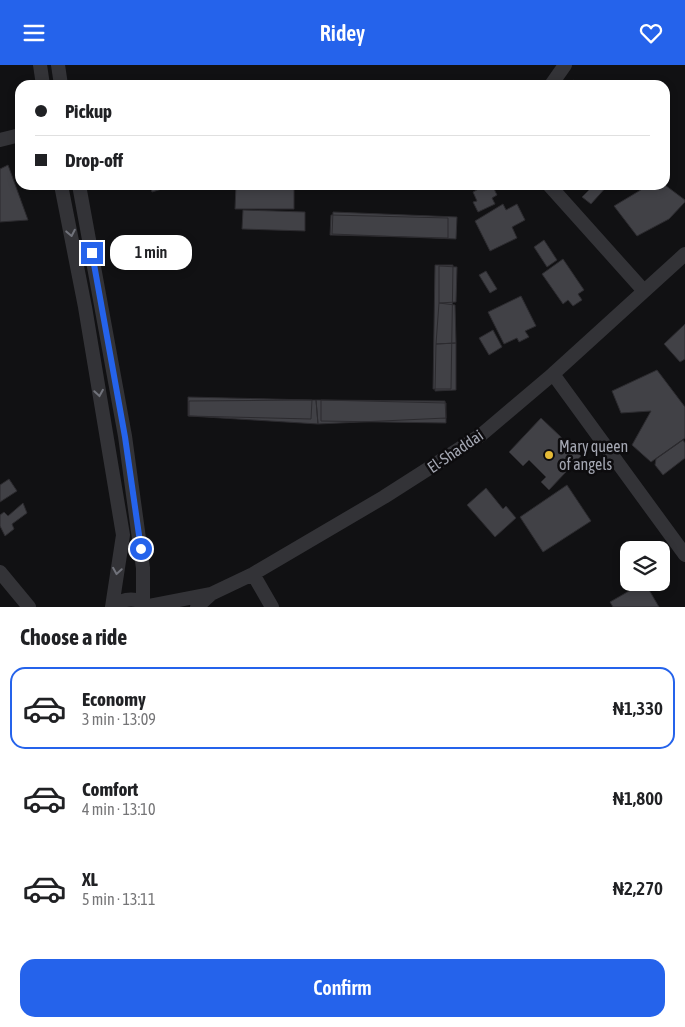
<!DOCTYPE html>
<meta charset="utf-8">
<style>
:root{--surface:#fff;--page:#f6f6f6;--text:#202124;--muted:#757577;--line:#e0e0e0;--accent:#2563eb}
body{margin:0;font-family:"Asap Condensed",sans-serif;background:var(--page);color:var(--text);height:100vh;display:flex;flex-direction:column;font-size:19px;white-space:nowrap}
*{box-sizing:border-box;margin:0}
p{font-size:16px;color:var(--muted)}
.icon{flex:none;width:28px;height:28px;fill:none;stroke:currentColor;stroke-width:2;stroke-linecap:round;stroke-linejoin:round}
.map{position:relative;height:542px;overflow:hidden}
.drawer{display:flex;flex-direction:column;background:var(--surface);flex:1}
.drawer>*{flex:none}
.guide{position:absolute;left:15px;top:15px;width:655px;height:110px;border-radius:15px;box-shadow:0 2px 8px #0003;display:grid;align-content:center;height:110px;padding:0 20px;background:var(--surface)}
.tools{position:absolute;left:620px;top:476px;display:grid;gap:10px}
.tools a{display:grid;place-items:center;width:50px;height:50px;border-radius:10px;background:var(--surface);box-shadow:0 2px 8px #0003;font-size:25px}
.end{position:absolute;width:22px;height:22px;margin:-11px;border:6px solid #2563eb;background:#fff;box-shadow:0 0 0 2px #fff}
.from{border-radius:50%}
.bubble{position:absolute;height:35px;border-radius:15px;background:var(--surface);box-shadow:0 2px 8px #0003;font-size:16px;font-weight:600;line-height:35px;text-align:center}
.guide b{display:flex;align-items:center;gap:18px;height:48px;font-size:19px}
.guide b+b{border-top:1px solid var(--line)}
.guide i{width:12px;height:12px;background:var(--text)}
ul{padding:0;list-style:none}
li{display:flex;align-items:center;gap:15px;height:82px;margin:0 10px 8px;padding:0 10px;border:2px solid transparent;border-radius:15px}
li div{flex:1}
li b{display:block;font-size:19px}
li em{font-style:normal;font-weight:600}
li.selected{border-color:var(--accent)}
li>.icon{width:45px;height:45px;stroke-width:1.5}
h2{padding:0 20px;font-size:22px;line-height:60px}
.action{display:flex;gap:10px;margin-top:auto;padding:10px 20px}
.action a{flex:1;height:58px;border-radius:15px;background:var(--accent);color:#fff;font-size:20px;font-weight:600;line-height:58px;text-align:center}
header{display:flex;justify-content:space-between;align-items:center;height:65px;padding:0 20px;background:var(--accent);color:#fff;font-size:22px;font-weight:600}
.map>svg:first-child{display:block}
.building{fill:#414146;stroke:#2c2b2f}
.lines{fill:none;stroke-linecap:round;stroke-linejoin:round}
.minor{stroke:#333337;stroke-width:14}
.oneway{stroke:#71737b}
.route{stroke:#2563eb;stroke-width:6}
.poi-dot{fill:#e5ba37;stroke:#0d0c0e;stroke-width:2}
.labels{text-anchor:middle;stroke-width:5;stroke-linejoin:round;paint-order:stroke}
.poi-label{font-size:16px;fill:#a4a7b2;stroke:#0d0c0e;text-anchor:start}
.street-label{font-size:16px;fill:#a4a7b2;stroke:#0d0c0e}
</style>
<header><svg class="icon" aria-label="menu" viewBox="0 0 24 24"><path d="M4 6h16M4 12h16M4 18h16"/></svg>Ridey<svg class="icon" aria-label="heart" viewBox="0 0 24 24"><path d="M12 20l-8-8c-3-5 5-10 8-4 3-6 11-1 8 4z"/></svg></header>
<div class="map">
<svg width="685" height="542" viewBox="0 0 685 542">
<rect width="100%" height="100%" fill="#111113"/>
<path class="building" d="M573 15 581 20H569Z
M92 16V20H82V18Z
M8 100 28 155 0 157V104Z
M150 120H175L152 127Z
M236 120 294 123V144H235Z
M486 120H492L497 130 492 133 495 139 478 147 473 137 477 136 473 127Z
M594 120H608L591 139 582 132Z
M649 120H665L685 135V137L669 154 637 171 614 141Z
M503 139 506 145 517 139 525 155 512 162 517 173 490 186 475 156Z
M243 145 305 147V166L242 164Z
M333 147 457 152 456 174 332 169Z
M331 150 448 153V173L330 170Z
M544 175 557 195 547 202 534 182Z
M563 194 584 225 578 229 582 235 573 241 568 235 563 239 542 209Z
M435 200H453L451 324H433Z
M439 201 457 202 456 237 439 238Z
M486 206 497 224 490 228 479 210Z
M521 231 536 261 525 266 529 272 519 277 517 273 504 279 488 247Z
M439 238 455 240 456 278 436 279Z
M685 259V294L680 297 664 279Z
M493 265 502 282 489 290 479 273Z
M456 278V325L435 326 436 279Z
M657 305 685 342V373L651 397 632 380 651 346 621 348 612 326Z
M188 332 312 335 311 354 188 351Z
M316 335 445 336 446 353 318 359Z
M316 335 318 359 189 351V336Z
M321 335 446 338V358L321 356Z
M541 353 581 391 549 425 541 417 546 412 529 395 523 401 509 387Z
M683 375 685 378V393L663 410 655 400 656 394Z
M9 414 17 426 0 437V420Z
M567 420 591 456 543 487 520 452Z
M486 423 503 444 506 441 516 453 495 472 467 440Z
M23 438 27 448 12 459 14 464 5 471 0 461V450L4 447 8 451Z
M643 518H645L659 542H613L610 537Z"/>
<g class="lines">
<path class="minor" d="M40 0 43 20
M58 0 61 20
M551 20 565 0
M0 75 20 70
M61 120 85 242 123 470 112 542
M79 120 125 371 143 503V537
M549 120 644 226
M553 309 685 490
M0 507 29 542
M253 509 272 542
M148 541 210 529
M113 542C124 532 138 532 149 542
M197 542 211 529 253 509 384 432 481 370 553 309 685 189"/>
</g>
<defs><path id="oneway-chevron" d="M-2-3.5L2.5 0L-2 3.5" fill="none" stroke-width="1.6" stroke-linecap="round" stroke-linejoin="round" transform="scale(1.25)"/></defs>
<g class="oneway">
<use href="#oneway-chevron" transform="translate(71 168) rotate(79)"/>
<use href="#oneway-chevron" transform="translate(99 328) rotate(81)"/>
<use href="#oneway-chevron" transform="translate(117 506) rotate(99)"/>
</g>
<g class="lines">
<path class="route" d="M92 188 125 372 141 484"/>
</g>
<circle class="poi-dot" cx="549" cy="390" r="5"/>
<g class="labels">
<g class="poi-label">
<text x="559" y="387">Mary queen<tspan x="559" dy="18">of angels</tspan></text>
</g>
<g class="street-label">
<text transform="translate(455 386) rotate(-34)" y="6">El-Shaddai</text>
</g>
</g>
</svg>
<div class="tools">
<a><svg class="icon" aria-label="layers" viewBox="0 0 24 24"><path d="M12 4l9 5-9 5-9-5zM3 14l9 5 9-5"/></svg></a>
</div>
<i class="end from" style="left:141px;top:484px"></i>
<i class="end" style="left:92px;top:188px"></i>
<div class="bubble" style="left:110px;top:170px;width:82px">1 min</div>
<div class="guide">
<b><i class="from"></i>Pickup</b>
<b><i></i>Drop-off</b>
</div>
</div>
<section class="drawer">
<h2>Choose a ride</h2>
<ul>
<li class="selected"><svg class="icon" aria-label="car" viewBox="0 0 24 24"><path d="M5 17H2v-5l4-1 3-4h7l3 4 3 1v5h-3M9 17h6M6 11h13"/><circle cx="7" cy="17" r="2"/><circle cx="17" cy="17" r="2"/></svg><div><b>Economy</b><p>3 min · 13:09</p></div><em>₦1,330</em></li>
<li><svg class="icon" aria-label="car" viewBox="0 0 24 24"><path d="M5 17H2v-5l4-1 3-4h7l3 4 3 1v5h-3M9 17h6M6 11h13"/><circle cx="7" cy="17" r="2"/><circle cx="17" cy="17" r="2"/></svg><div><b>Comfort</b><p>4 min · 13:10</p></div><em>₦1,800</em></li>
<li><svg class="icon" aria-label="car" viewBox="0 0 24 24"><path d="M5 17H2v-5l4-1 3-4h7l3 4 3 1v5h-3M9 17h6M6 11h13"/><circle cx="7" cy="17" r="2"/><circle cx="17" cy="17" r="2"/></svg><div><b>XL</b><p>5 min · 13:11</p></div><em>₦2,270</em></li>
</ul>
<div class="action"><a>Confirm</a></div>
</section>
